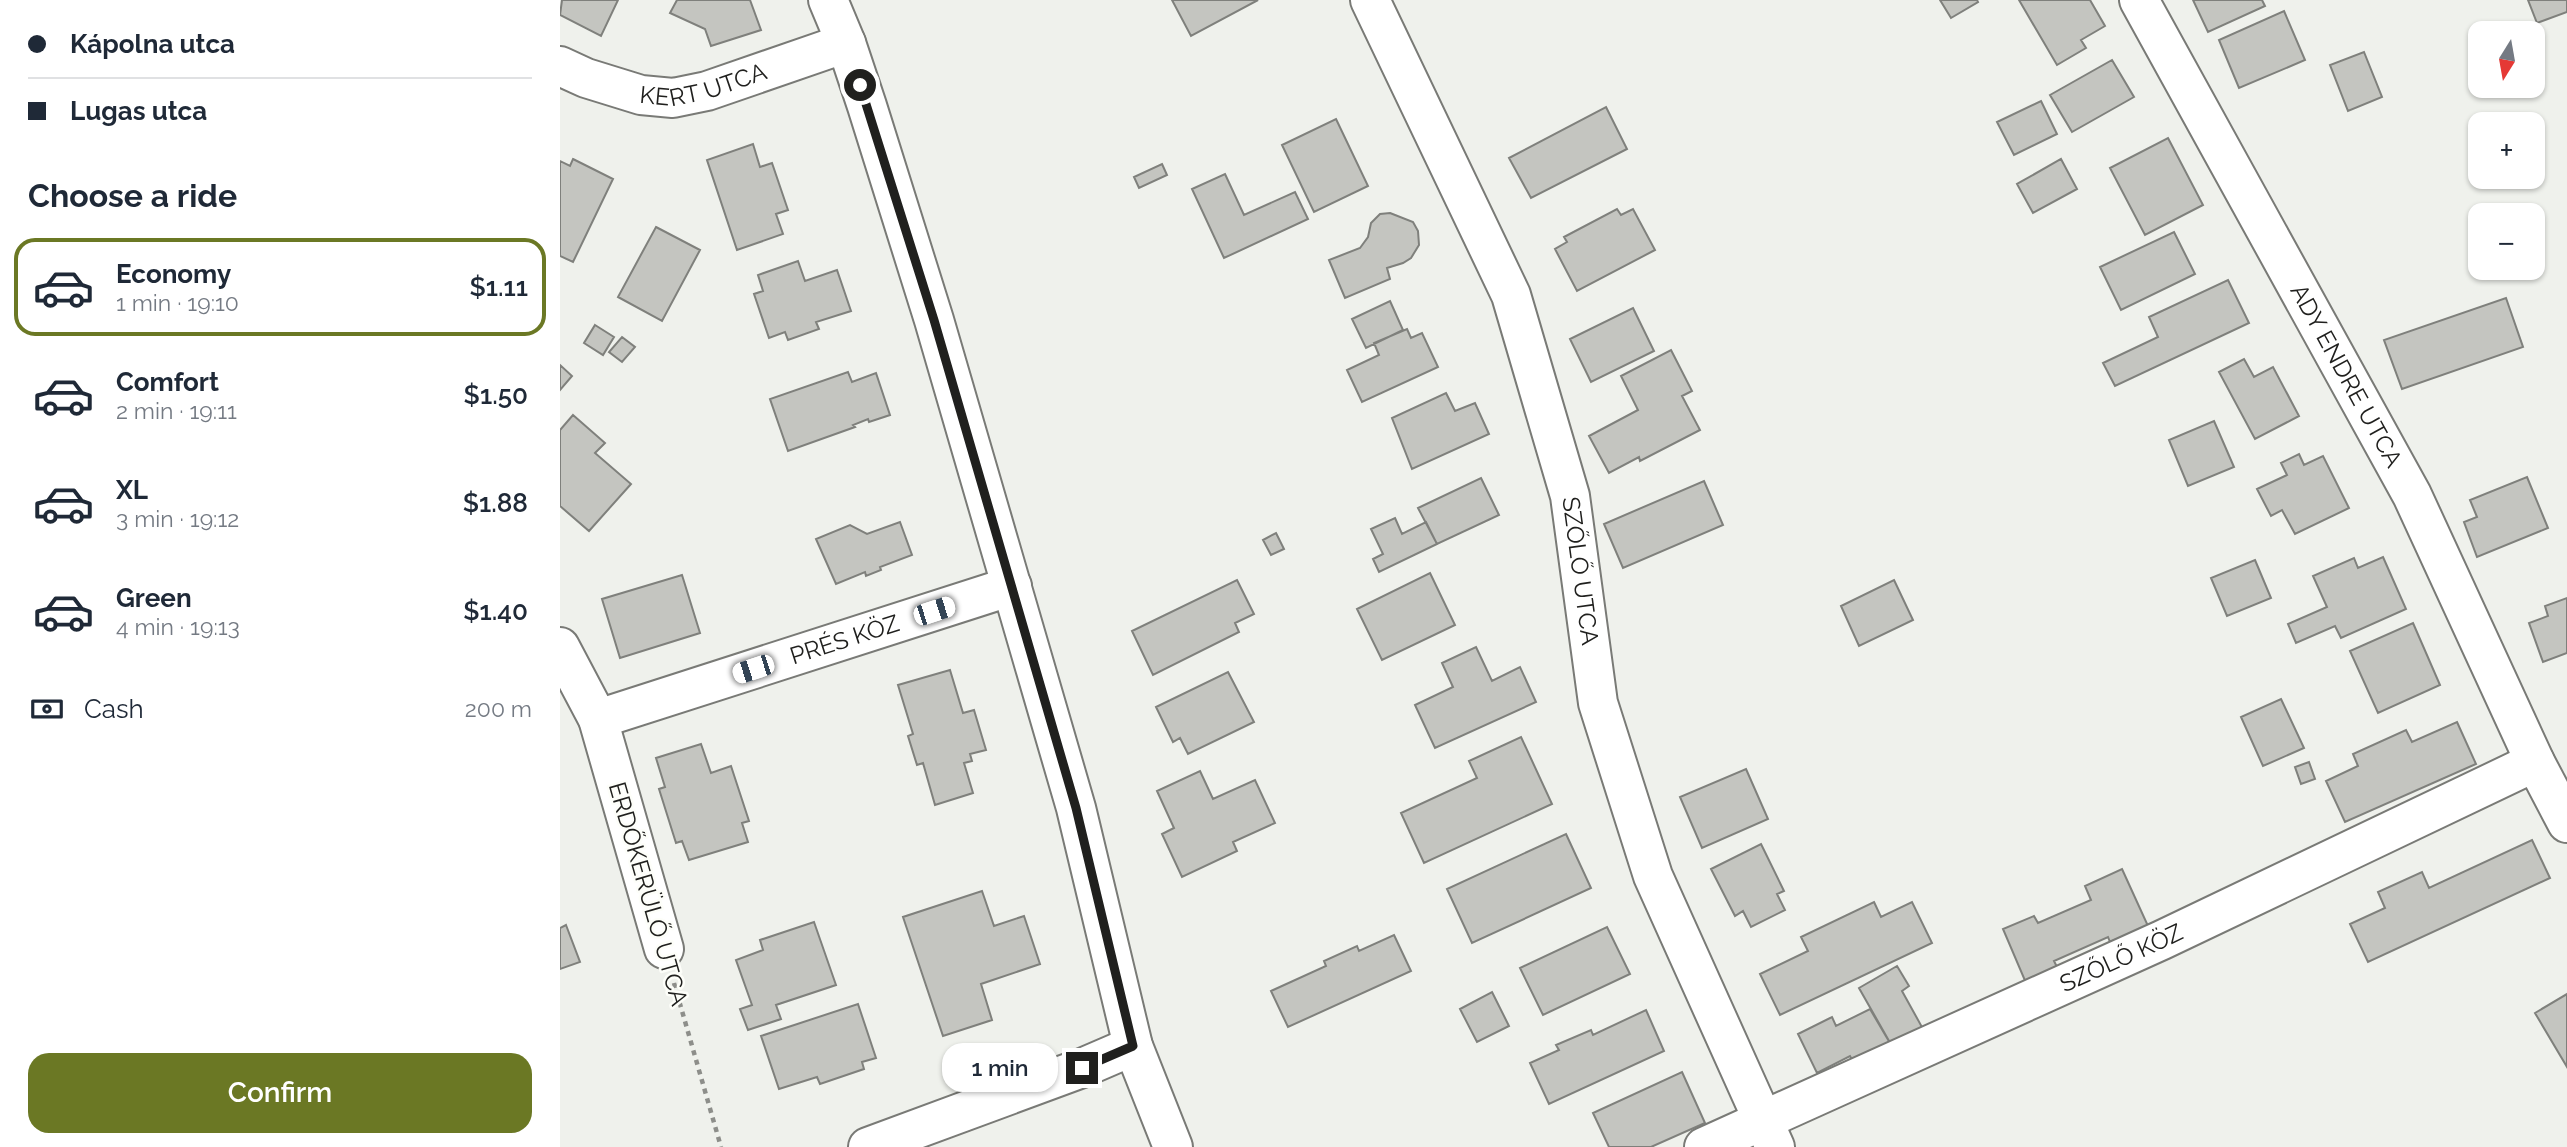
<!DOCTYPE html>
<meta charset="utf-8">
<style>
:root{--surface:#fff;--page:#f2f2f3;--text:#1f2937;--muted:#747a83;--line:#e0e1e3;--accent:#6b7824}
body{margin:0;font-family:Raleway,sans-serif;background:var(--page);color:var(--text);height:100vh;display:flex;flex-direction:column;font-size:26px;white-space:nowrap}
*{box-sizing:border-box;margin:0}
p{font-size:23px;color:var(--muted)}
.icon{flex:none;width:38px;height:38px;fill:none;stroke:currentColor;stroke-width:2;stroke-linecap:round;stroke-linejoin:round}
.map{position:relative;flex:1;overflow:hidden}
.details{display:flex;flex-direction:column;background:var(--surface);width:560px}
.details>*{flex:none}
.top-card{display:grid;align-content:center;height:154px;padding:0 28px;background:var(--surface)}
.needle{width:46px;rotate:191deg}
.controls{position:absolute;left:1908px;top:21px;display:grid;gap:14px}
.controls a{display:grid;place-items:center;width:77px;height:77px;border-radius:14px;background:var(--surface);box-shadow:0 2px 5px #0004;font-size:35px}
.end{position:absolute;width:32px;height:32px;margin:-16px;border:9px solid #20201e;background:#fff;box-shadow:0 0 0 4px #fff}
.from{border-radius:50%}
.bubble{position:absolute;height:49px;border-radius:21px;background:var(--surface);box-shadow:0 2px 5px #0004;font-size:23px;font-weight:600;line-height:49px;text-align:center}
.car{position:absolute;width:21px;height:42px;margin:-21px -10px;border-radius:9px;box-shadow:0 0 5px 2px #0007;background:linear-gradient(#fff 24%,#345 0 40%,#fff 0 76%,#345 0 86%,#fff 0)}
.top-card b{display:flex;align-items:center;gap:24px;height:66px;font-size:26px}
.top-card b+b{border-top:2px solid var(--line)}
.top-card i{width:18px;height:18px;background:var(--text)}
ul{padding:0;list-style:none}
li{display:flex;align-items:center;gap:21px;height:98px;margin:0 14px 10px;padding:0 14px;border:4px solid transparent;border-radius:21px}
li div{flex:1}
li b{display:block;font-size:26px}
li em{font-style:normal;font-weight:600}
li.on{border-color:var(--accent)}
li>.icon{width:63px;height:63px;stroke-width:1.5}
h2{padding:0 28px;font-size:32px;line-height:84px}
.pay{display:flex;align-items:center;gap:18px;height:77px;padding:0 28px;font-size:26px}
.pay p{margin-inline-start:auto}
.action{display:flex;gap:14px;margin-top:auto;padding:14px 28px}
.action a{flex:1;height:80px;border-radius:21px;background:var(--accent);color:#fff;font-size:28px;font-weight:600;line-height:80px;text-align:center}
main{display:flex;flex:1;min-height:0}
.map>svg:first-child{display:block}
.building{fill:#c4c5c0;stroke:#7f807c;stroke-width:2}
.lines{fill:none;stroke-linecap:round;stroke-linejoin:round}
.minor-casing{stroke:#797a76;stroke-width:42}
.path{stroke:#8d8e8a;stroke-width:4.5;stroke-dasharray:5 5;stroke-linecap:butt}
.minor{stroke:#fff;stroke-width:38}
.route{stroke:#20201e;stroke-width:9}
.labels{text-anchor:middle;stroke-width:5;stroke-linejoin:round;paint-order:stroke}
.street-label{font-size:24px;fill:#20201e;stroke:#fdfef9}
</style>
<main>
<section class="details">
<div class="top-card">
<b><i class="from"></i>Kápolna utca</b>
<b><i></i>Lugas utca</b>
</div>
<h2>Choose a ride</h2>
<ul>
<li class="on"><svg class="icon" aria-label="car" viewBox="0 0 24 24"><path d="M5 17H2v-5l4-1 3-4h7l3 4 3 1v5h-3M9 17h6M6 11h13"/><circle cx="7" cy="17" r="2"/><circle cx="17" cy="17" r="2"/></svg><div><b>Economy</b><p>1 min · 19:10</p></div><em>$1.11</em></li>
<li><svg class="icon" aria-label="car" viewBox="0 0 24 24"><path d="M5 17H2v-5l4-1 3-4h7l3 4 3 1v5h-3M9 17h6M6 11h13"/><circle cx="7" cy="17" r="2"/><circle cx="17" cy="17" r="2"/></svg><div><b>Comfort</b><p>2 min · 19:11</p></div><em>$1.50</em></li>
<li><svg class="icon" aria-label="car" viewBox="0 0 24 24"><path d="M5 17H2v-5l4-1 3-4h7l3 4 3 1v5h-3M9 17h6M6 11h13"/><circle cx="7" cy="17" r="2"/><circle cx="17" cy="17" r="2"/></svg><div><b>XL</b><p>3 min · 19:12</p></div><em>$1.88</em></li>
<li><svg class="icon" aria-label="car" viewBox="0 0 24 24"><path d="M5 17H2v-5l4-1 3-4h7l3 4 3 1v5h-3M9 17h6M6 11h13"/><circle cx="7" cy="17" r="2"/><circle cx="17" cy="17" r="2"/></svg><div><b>Green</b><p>4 min · 19:13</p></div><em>$1.40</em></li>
</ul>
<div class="pay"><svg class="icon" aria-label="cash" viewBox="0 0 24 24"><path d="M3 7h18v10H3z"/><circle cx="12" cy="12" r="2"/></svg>Cash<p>200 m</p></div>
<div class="action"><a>Confirm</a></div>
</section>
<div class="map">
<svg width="2007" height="1147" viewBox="0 0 2007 1147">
<rect width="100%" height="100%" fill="#eff1ec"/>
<path class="building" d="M2 0H58L41 36 0 15Z
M117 0H190L201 30 151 46 145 29 110 13Z
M612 0H698L631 36Z
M1380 0H1417L1418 2 1391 18Z
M1459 0H1530L1545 26 1521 40 1526 48 1497 65Z
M1633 0H1702L1705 6 1648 32Z
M1968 0H2007V12L1977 23Z
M1724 11 1745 60 1679 88 1659 40Z
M1804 52 1822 97 1788 111 1770 65Z
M1552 60 1574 97 1512 132 1490 95Z
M1481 101 1497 134 1454 155 1437 122Z
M1046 107 1067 149 971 198 949 158Z
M776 119 808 186 754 212 722 145Z
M1608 138 1643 205 1585 235 1550 168Z
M193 144 200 167 212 163 228 210 216 214 223 234 177 250 147 160Z
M13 159 53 179 13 262 0 256V161L10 166Z
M1501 159 1517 189 1473 213 1457 184Z
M602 164 607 175 579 188 574 177Z
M665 174 684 215 735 192 748 219 664 258 632 189Z
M1057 209 1061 215 1073 209 1095 250 1017 291 995 249 1007 242 1004 237Z
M830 213 853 222 858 231 859 245 851 258 843 263 827 268 830 279 785 298 769 260 800 248 808 237 811 223 820 214Z
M96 227 140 250 102 321 58 297Z
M1614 232 1635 274 1561 310 1540 267Z
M238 261 245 281 277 270 291 311 256 322 259 329 228 340 225 332 209 338 194 294 203 291 198 275Z
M1668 280 1689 323 1555 386 1543 363 1598 337 1589 317Z
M1946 298 1963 347 1842 389 1824 340Z
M830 301 843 330 806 348 792 319Z
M1073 308 1094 351 1031 382 1010 339Z
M35 325 54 337 43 355 24 343Z
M847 329 851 338 862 333 878 367 802 402 787 370 819 355 814 343Z
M62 337 75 347 62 362 49 352Z
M1111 350 1132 391 1122 396 1140 430 1080 461 1079 457 1049 473 1029 436 1078 410 1061 376Z
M1684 359 1694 377 1713 367 1739 416 1695 439 1659 372Z
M0 365 12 376 0 390Z
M288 372 292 382 316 373 330 415 309 422 308 419 293 425 295 427 228 451 210 399Z
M886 393 895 411 915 403 929 434 852 469 832 418Z
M13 415 45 443 35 453 71 484 29 531 0 506V430Z
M1654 421 1674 467 1628 486 1609 440Z
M1739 454 1744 465 1763 456 1789 508 1735 534 1722 510 1711 516 1697 489 1727 475 1721 463Z
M1967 477 1988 528 1917 557 1904 522 1917 517 1910 500Z
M921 478 939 515 877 544 858 508Z
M1144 481 1163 525 1063 568 1044 524Z
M835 518 842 534 866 522 877 544 819 572 813 559 823 554 811 529Z
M340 522 352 555 320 567 321 570 306 576 305 572 276 584 256 539 290 525 307 534Z
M716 533 724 549 711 555 703 540Z
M1823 557 1846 609 1781 638 1775 626 1736 643 1728 624 1767 607 1753 576 1794 558 1798 568Z
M1695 560 1711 598 1667 616 1651 578Z
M870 573 895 625 822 660 797 609Z
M122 575 140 633 60 658 42 599Z
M677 580 694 614 675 623 679 632 593 675 572 631Z
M1334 580 1353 620 1299 646 1281 606Z
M2007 598V653L1983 662 1969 623 1988 616 1985 606Z
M1853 623 1880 685 1818 713 1790 651Z
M916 647 932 681 960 667 976 702 875 748 855 705 893 687 882 663Z
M390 670 403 713 414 710 426 750 410 754 412 761 404 763 413 793 375 805 363 763 357 765 348 736 353 734 338 685Z
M668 672 694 722 628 754 620 738 613 742 596 707Z
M1721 699 1744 748 1703 766 1681 717Z
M1897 722 1916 764 1785 822 1766 781 1798 766 1793 754 1846 730 1852 742Z
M961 737 992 804 864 863 841 813 917 778 909 761Z
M141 744 151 773 171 766 189 821 182 823 188 842 129 860 122 841 116 843 99 789 105 787 96 758Z
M1749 762 1755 779 1741 784 1735 767Z
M1186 769 1208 819 1142 848 1120 797Z
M640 771 653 799 695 780 715 823 673 842 677 851 622 877 602 834 614 828 597 791Z
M1006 834 1031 888 912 943 887 889Z
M1972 840 1990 878 1808 962 1790 924 1825 908 1818 892 1862 872 1869 888Z
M1201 844 1224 891 1217 894 1225 910 1191 927 1183 911 1175 916 1151 869Z
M1562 869 1588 926 1550 942 1548 937 1494 961 1498 969 1466 983 1443 929 1474 916 1478 923 1531 900 1525 886Z
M422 891 434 926 464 916 480 964 421 984 432 1020 383 1036 343 917Z
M1314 902 1321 917 1352 902 1372 943 1220 1015 1200 974 1248 951 1241 937Z
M254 922 276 985 216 1005 221 1019 188 1030 180 1009 192 1005 176 960 203 950 200 940Z
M6 925 20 962 0 969V928Z
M1047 927 1070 974 983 1015 960 968Z
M834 935 851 971 728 1027 711 991 766 966 764 961 797 946 799 951Z
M1337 966 1349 986 1342 991 1368 1038 1337 1055 1299 988Z
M932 992 949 1026 917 1042 900 1009Z
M2007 994V1067L1975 1013Z
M298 1004 316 1058 302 1062 304 1069 260 1084 257 1077 219 1089 201 1036Z
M1310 1009 1337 1055 1295 1065 1290 1056 1257 1073 1238 1034 1272 1017 1276 1026Z
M1086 1010 1104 1051 989 1104 970 1063 999 1050 996 1045 1031 1030 1033 1035Z
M1122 1072 1145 1123 1091 1147H1049L1033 1113Z"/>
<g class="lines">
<g class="minor-casing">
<g id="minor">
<path d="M268 0 286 43 307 106 374 320 516 808 573 1046 613 1147"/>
<path id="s1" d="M810 0 951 295 1010 496 1038 703 1093 876 1215 1147"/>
<path id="s2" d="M1579 0 1852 495 1975 762 2007 823"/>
<path id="s3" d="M0 66 26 78 81 95 113 98 147 91 286 43"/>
<path d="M0 647 38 719 104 949"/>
<path id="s4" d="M38 719 452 586"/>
<path d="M308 1147 522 1068 573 1046"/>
<path id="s5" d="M1144 1147 1602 940 1975 762"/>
</g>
</g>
<path class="path" d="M114 983 161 1147"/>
<use href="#minor" class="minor"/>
</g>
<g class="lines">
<path class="route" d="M300 85 374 320 516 808 573 1046 522 1068"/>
</g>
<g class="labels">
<g class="street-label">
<text dy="8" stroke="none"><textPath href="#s3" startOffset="150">KERT UTCA</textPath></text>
<text dy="8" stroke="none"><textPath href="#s2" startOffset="429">ADY ENDRE UTCA</textPath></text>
<text dy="8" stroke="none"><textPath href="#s1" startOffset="612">SZŐLŐ UTCA</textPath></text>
<text dy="8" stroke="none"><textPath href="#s4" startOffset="259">PRÉS KÖZ</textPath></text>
<text transform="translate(88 894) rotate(74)" y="8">ERDŐKERÜLŐ UTCA</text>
<text dy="8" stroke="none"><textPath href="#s5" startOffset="458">SZŐLŐ KÖZ</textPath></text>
</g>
</g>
</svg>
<div class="controls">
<a><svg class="needle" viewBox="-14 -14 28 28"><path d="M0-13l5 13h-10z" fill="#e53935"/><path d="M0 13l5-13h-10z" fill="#747a83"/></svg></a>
<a>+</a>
<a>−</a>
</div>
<i class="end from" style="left:300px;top:85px"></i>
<i class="end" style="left:522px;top:1068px"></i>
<div class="bubble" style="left:382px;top:1043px;width:116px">1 min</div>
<i class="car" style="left:374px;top:611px;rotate:72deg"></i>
<i class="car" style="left:193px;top:669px;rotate:252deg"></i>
</div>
</main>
